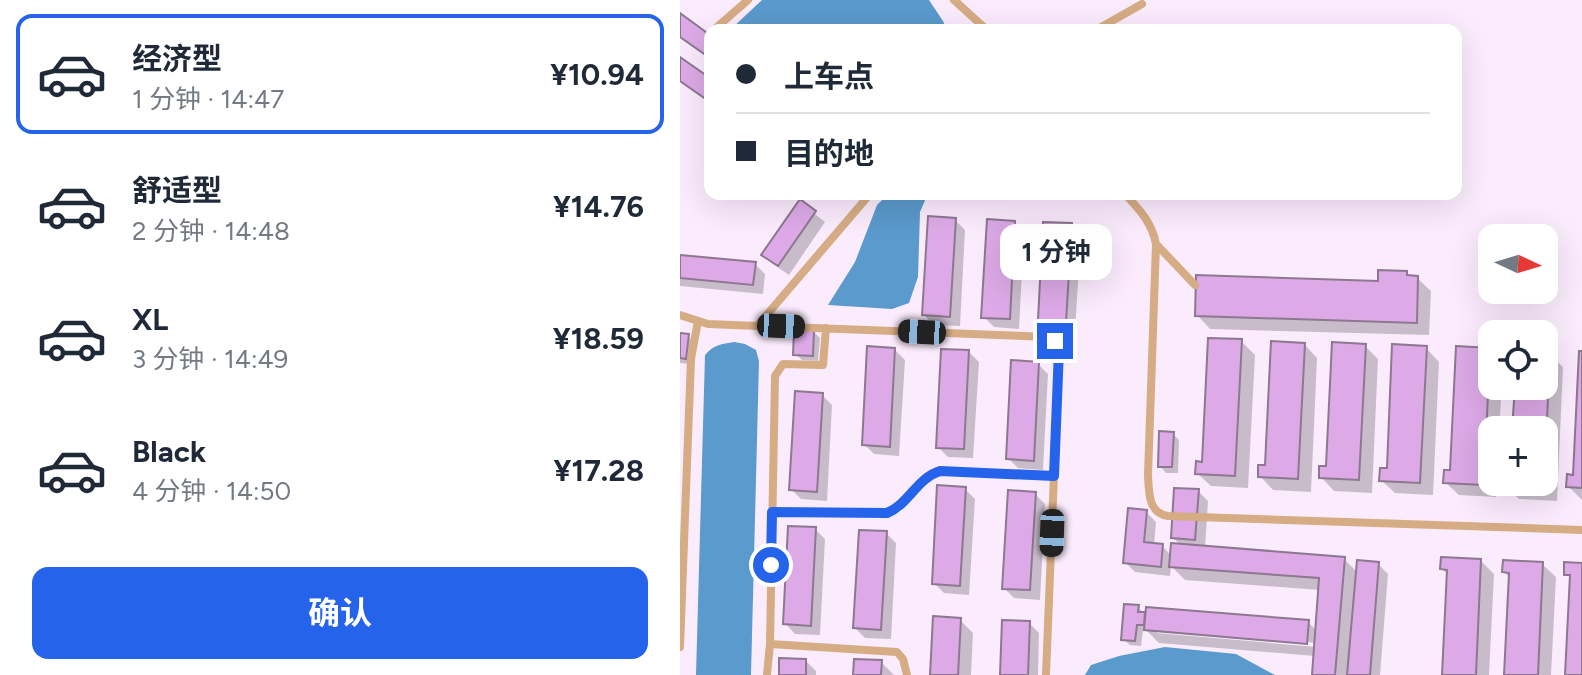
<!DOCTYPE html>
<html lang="zh">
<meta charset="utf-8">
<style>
:root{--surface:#fff;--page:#f2f2f3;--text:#1f2937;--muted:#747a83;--line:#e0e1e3;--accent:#2563eb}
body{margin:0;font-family:Figtree,"Noto Sans SC",sans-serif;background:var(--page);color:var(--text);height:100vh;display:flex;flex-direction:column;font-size:30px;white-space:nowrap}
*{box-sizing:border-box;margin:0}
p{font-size:26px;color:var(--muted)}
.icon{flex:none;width:44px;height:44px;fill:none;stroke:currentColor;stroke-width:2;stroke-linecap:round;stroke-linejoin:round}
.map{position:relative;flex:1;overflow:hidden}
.details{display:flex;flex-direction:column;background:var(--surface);width:680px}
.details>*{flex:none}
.guide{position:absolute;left:24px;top:24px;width:758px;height:176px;border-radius:16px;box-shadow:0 8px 32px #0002;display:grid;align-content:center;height:176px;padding:0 32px;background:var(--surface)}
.needle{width:52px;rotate:94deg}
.buttons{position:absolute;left:798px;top:224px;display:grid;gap:16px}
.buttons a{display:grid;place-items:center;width:80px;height:80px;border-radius:16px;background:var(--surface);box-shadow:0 8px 32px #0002;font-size:40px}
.end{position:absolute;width:36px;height:36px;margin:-18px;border:10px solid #2563eb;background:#fff;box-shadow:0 0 0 4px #fff}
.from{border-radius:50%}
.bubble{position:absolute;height:56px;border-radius:16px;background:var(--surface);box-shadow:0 8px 32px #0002;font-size:26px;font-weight:700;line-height:56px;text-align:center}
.car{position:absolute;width:24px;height:48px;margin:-24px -12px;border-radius:10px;box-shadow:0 0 6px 2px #0007;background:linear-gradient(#222 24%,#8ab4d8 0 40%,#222 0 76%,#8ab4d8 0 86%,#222 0)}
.guide b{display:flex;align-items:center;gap:28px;height:76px;font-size:30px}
.guide b+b{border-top:2px solid var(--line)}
.guide i{width:20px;height:20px;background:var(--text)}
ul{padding:14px 0 0;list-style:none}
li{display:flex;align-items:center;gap:24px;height:120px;margin:0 16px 12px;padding:0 16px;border:4px solid transparent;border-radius:16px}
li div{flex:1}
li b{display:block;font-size:30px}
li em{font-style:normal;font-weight:700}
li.current{border-color:var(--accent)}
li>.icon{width:72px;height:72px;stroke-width:1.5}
.primary-button{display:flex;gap:16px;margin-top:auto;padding:16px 32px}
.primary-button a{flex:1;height:92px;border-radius:16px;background:var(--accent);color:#fff;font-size:32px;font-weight:700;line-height:92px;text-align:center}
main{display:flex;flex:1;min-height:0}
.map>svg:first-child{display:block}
.water{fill:#5a9acc}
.shadow{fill:#0003;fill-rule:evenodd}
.building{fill:#ddaae7;stroke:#8d7791;stroke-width:2}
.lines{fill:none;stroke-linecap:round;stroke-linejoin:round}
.service{stroke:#d5ac84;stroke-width:8}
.route{stroke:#2563eb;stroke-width:10}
</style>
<main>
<section class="details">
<ul>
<li class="current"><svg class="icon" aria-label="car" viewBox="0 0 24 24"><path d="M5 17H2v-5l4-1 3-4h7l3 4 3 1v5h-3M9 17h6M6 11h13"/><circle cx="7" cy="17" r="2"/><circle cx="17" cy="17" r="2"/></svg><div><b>经济型</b><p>1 分钟 · 14:47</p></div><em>¥10.94</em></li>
<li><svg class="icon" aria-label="car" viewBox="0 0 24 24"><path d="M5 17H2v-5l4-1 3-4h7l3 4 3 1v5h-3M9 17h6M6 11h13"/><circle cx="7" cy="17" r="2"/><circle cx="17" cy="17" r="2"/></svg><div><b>舒适型</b><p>2 分钟 · 14:48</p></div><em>¥14.76</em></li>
<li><svg class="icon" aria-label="car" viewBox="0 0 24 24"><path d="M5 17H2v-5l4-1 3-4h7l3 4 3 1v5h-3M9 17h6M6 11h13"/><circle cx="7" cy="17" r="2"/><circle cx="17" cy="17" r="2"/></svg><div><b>XL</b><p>3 分钟 · 14:49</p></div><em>¥18.59</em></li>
<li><svg class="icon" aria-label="car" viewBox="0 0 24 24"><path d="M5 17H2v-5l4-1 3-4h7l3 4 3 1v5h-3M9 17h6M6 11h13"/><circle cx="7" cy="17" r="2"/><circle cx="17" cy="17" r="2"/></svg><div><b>Black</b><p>4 分钟 · 14:50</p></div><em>¥17.28</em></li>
</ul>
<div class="primary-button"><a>确认</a></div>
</section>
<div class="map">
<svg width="902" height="675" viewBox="0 0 902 675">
<rect width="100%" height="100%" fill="#fbecfd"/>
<path class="water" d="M82 0H249L263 21 267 30 51 29Z
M208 194H258L246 198 240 212 238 277 229 303 212 309 148 305 175 262 197 205Z
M54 342 65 344 76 350 79 361 71 675H16L25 355C33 345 42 344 54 342Z
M485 647 556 654 595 675H405L411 665 439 656Z"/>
<path class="shadow" d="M113 194H132L120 201Z
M120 202 145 222 109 275 93 264 83 254Z
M275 220 285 230 280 326 254 325 244 315Z
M334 223 344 233 339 329 314 327 304 317Z
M391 225 401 235 395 331 370 330 360 320Z
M0 257 75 264 85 274 83 294 0 286Z
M726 273 730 277 737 278 751 291 749 335 530 329 517 315 699 283Z
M134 332 140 338 138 361 122 360 115 354Z
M0 335 8 336 15 343 12 364 0 363Z
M561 341 575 355 568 488 531 486 517 473 524 464Z
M624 344 637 358 631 492 593 490 580 476 586 467Z
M685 346 698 359 692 493 654 491 641 477 648 468Z
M746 348 759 362 753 495 715 493 701 480 708 471Z
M215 350 225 360 219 456 194 454 184 444Z
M809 350 812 353V386H822L819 430H812V482H817L816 497 779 495 765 482 772 472Z
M289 352 299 362 293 458 268 457 258 447Z
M864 353 869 354 883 367 877 501 839 499 825 485 826 482H864V430H834L837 386H864Z
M902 353V500L888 486 895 477Z
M358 364 368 374 363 470 338 468 328 458Z
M142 395 152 405 147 501 121 499 111 489Z
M493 434 499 440 498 473H486L480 466Z
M285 489 295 499 289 595 264 593 254 583Z
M518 491 528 501 525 548 664 559 678 573 698 564 708 574 700 675H634L635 656 479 643 467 631 463 630 461 646 450 645 443 639 458 607 467 617 628 622 637 631 640 590 505 580 491 566 490 576 455 572 445 562 466 512 476 522 474 545 482 546 492 556 502 546 493 538ZM477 629 637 643V647L477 633Z
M355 494 365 504 360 600 334 598 324 588Z
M135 529 145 539 140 635 115 634 105 623Z
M206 533 216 543 211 639 185 638 175 628Z
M801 561 814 574 809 675H764L769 575 762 569Z
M862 564 876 577 871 675H826L830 578 824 572Z
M280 620 293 633 291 675H252Z
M349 623 359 633 358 675H322Z
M126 661 136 671V675H101Z
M201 662 214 675H175Z"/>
<path class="building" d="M0 13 30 35V58L0 37Z
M0 57 30 78V102L0 81Z
M120 199 136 211 98 266 81 255Z
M248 216 276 218 270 317 242 315Z
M307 219 335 221 330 319 301 318Z
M363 222 392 223 386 322 358 320Z
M0 255 76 262 73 285 0 278Z
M698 270 727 271V275L738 276 737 323 515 316 516 275 698 281Z
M114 329 134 330 133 356 113 355Z
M0 333 9 334 6 359 0 358Z
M528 338 562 339 555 476 515 474 516 461 522 462Z
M591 341 625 343 618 479 578 477V465H585Z
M652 342 686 344 679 480 639 478V466H646Z
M712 344 747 346 740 483 699 481 700 468H707Z
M187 346 215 348 210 447 182 445Z
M776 346 810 348 804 485 763 483 764 470H770Z
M261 349 289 350 284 449 256 448Z
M864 351 870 352 864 488 823 486 824 482H864V430H832L835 386H864Z
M899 351H902V488L886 487 887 474 893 475Z
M331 360 359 362 354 461 326 459Z
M115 391 143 393 137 492 109 490Z
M479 431 494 432 492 467H478Z
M257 485 286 487 280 586 252 584Z
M494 488 519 489 515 540 491 538Z
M328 490 356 492 350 590 322 589Z
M448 508 467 510 464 542 483 544 481 567 443 563Z
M108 526 136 527 131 626 103 624Z
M179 530 207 531 201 630 173 628Z
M491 543 665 557 655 675H632L639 578 489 567Z
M761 557 801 559 796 675H762L767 570 760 569Z
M677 560 699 562 690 675H667Z
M823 560 863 562 858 675H824L829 573 822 572Z
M884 562 902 563V675H885L890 575H884Z
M444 604 459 605 458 612H465L464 625H457L455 641 441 640Z
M466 607 629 620 627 644 464 630Z
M253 616 281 618 278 675H250Z
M322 620 350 621 348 675H320Z
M99 658 126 659V675H99Z
M174 659 202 660 201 675H173Z"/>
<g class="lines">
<path class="service" d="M274 0 307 30
M37 27 68 0
M416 30 462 4
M445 194C460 210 472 223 476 244L468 475C469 492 468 513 488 516L902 530
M476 244 515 285
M0 315 28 324 370 337 375 341 379 349 366 675
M78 325 190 194
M146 328 143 365 103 364 95 376 90 644 217 652 223 659 227 675
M92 512 207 513C229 504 237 477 260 471L374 476
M0 647 11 359 18 321
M87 675 90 644"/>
</g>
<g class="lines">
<path class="route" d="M91 565 92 512 207 513C229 504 237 478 260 471L374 476 379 349 375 341"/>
</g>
</svg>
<div class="buttons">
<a><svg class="needle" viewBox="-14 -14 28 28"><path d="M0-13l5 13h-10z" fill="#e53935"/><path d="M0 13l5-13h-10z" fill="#747a83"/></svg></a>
<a><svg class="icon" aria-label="locate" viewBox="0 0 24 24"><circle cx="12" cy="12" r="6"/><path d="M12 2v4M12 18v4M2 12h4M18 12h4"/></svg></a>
<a>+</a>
</div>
<i class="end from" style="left:91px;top:565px"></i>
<i class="end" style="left:375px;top:341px"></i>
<div class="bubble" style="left:320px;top:224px;width:112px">1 分钟</div>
<i class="car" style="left:101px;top:326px;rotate:92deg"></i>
<i class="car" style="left:242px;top:332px;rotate:273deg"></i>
<i class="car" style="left:372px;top:533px;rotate:182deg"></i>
<div class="guide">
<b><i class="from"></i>上车点</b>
<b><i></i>目的地</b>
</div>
</div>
</main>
